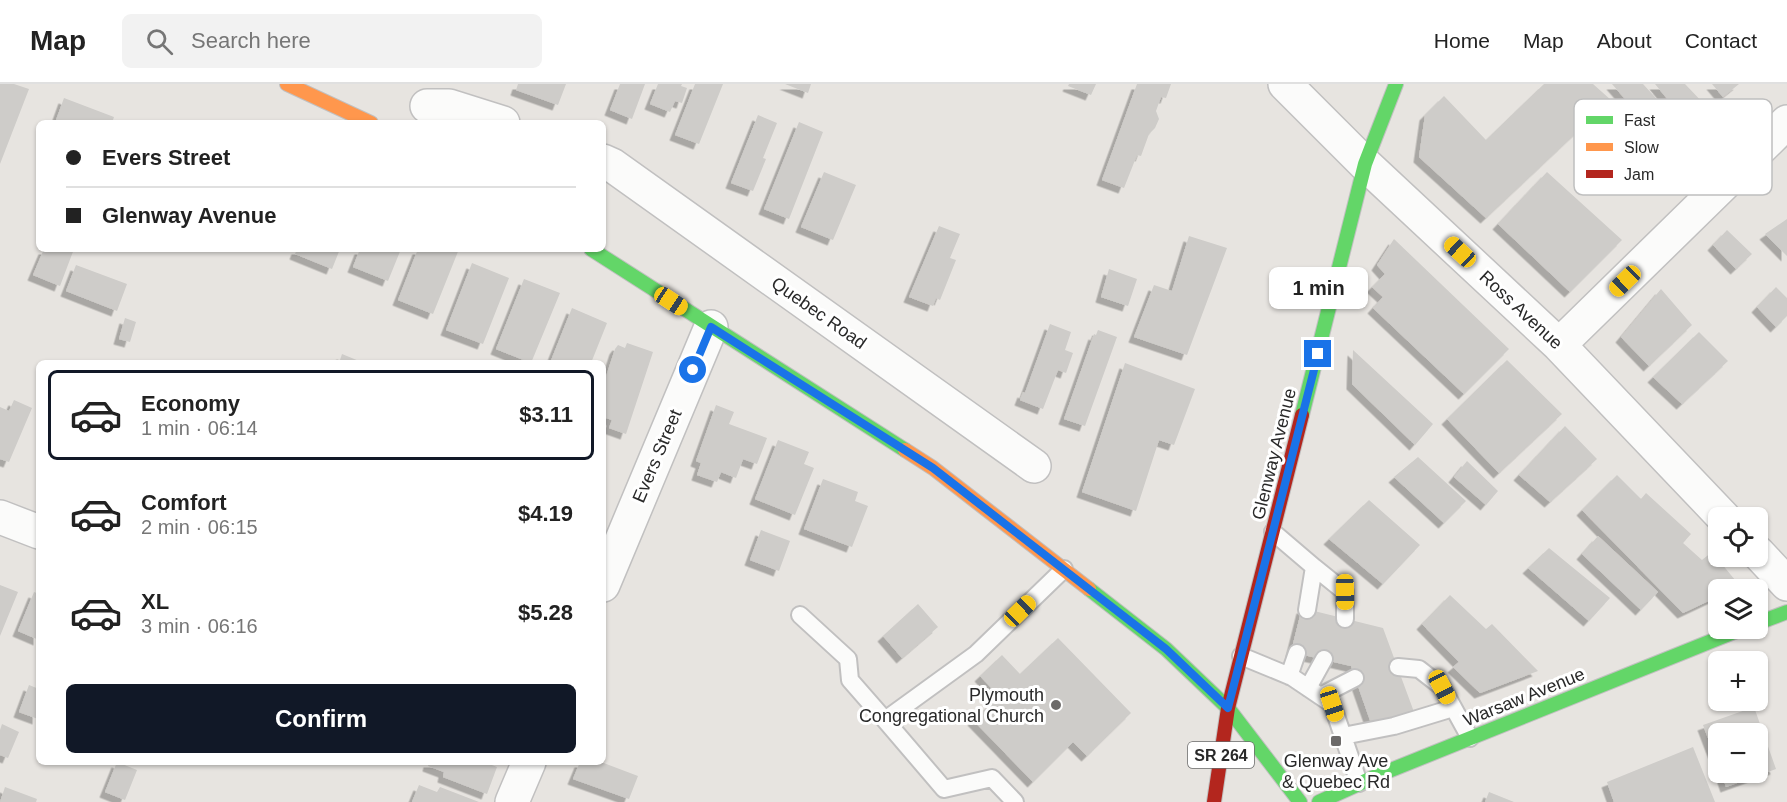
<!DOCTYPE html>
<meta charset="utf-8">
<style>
:root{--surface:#fff;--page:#f2f2f2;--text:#222;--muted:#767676;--line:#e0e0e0;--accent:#111827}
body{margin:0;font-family:Helvetica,sans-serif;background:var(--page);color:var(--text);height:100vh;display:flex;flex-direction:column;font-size:22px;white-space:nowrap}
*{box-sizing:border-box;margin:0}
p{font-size:20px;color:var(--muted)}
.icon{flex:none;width:33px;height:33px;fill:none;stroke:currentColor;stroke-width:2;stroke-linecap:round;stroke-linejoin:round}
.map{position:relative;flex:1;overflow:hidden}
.sheet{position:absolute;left:36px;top:276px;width:570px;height:405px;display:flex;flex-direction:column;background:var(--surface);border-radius:9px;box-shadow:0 2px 4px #0004}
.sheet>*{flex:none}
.top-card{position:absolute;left:36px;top:36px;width:570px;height:132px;border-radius:9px;box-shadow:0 2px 4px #0004;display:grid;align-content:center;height:132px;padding:0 30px;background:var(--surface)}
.tools{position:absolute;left:1708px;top:423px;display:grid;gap:12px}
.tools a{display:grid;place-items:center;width:60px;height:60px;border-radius:9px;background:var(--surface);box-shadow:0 2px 4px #0004;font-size:30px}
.end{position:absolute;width:27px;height:27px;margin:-14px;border:8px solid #1a73e8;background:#fff;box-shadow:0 0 0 3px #fff}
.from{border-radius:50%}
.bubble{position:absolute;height:42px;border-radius:9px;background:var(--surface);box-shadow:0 2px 4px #0004;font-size:20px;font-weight:700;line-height:42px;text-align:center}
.car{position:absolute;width:18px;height:36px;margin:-18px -9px;border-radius:8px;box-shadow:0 0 4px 2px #0007;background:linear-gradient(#f5c518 24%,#345 0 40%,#f5c518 0 76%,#345 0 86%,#f5c518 0)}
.top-card b{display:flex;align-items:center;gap:21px;height:57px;font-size:22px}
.top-card b+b{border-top:2px solid var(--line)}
.top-card i{width:15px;height:15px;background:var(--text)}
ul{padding:10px 0 0;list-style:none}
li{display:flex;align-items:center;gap:18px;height:90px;margin:0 12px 9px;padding:0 18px;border:3px solid transparent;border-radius:9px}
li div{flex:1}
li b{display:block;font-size:22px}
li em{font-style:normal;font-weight:700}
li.on{border-color:var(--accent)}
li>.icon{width:54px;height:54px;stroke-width:1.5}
.action{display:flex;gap:12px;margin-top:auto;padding:12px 30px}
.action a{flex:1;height:69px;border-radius:9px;background:var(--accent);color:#fff;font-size:24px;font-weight:700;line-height:69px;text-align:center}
header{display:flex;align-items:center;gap:36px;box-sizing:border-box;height:84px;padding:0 30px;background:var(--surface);border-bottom:2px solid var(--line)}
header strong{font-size:28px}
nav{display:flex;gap:33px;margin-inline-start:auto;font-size:21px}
.search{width:420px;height:54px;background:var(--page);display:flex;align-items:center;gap:15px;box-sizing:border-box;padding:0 21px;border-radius:9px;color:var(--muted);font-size:22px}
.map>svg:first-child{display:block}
.building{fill:#ceccc9;filter:url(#shadow)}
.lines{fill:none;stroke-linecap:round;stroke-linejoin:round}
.lane-casing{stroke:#c1c0c0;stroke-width:20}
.street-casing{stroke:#c1c0c0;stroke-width:36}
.fast-casing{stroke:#c1c0c0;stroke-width:16}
.slow-casing{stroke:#c1c0c0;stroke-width:16}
.jam-casing{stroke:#c1c0c0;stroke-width:16}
.lane{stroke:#fbfbfa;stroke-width:16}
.street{stroke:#fbfbfa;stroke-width:33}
.fast{stroke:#63d668;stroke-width:14}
.slow{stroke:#ff974d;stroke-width:14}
.jam{stroke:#b3261e;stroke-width:14}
.route{stroke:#1a73e8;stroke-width:8}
.poi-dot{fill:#6c6a69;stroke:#fff;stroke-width:2}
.labels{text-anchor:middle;stroke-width:6;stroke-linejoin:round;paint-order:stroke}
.shield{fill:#fff;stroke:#696969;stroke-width:1.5}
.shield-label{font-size:16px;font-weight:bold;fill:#292929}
.street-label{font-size:18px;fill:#292929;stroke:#fff}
.poi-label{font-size:18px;fill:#292929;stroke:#fff;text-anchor:end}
.key{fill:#fff;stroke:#bfbfbf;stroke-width:1.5}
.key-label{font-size:16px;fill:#292929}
</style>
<header>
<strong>Map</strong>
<div class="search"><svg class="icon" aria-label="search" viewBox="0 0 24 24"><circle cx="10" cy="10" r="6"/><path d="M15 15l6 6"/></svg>Search here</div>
<nav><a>Home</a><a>Map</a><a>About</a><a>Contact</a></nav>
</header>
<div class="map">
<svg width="1787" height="718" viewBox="0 0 1787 718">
<defs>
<filter id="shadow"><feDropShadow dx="-5.5" dy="5.5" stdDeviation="0" flood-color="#0004"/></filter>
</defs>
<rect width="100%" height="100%" fill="#e7e4e0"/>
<path class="building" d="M0 0H14L29 5 0 80Z
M518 0H566L558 21 516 6Z
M620 0H645L632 35 610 26Z
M658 0H682L681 2 687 4 682 19 675 17 670 28 650 20Z
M695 0H723L699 60 675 51Z
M785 0H811L808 9Z
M1069 0H1096L1091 11 1068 2Z
M1137 0H1171L1166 14 1161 13 1156 27 1159 35 1155 44 1149 50 1141 72 1137 71 1124 104 1102 96Z
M1544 0H1593L1611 16 1486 134 1419 73 1425 31 1444 12 1486 56Z
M1612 0H1643L1676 36 1658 53Z
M1655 0H1685L1707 23 1688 40Z
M1712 0H1739L1723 13Z
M64 14 114 33 112 39H55Z
M758 31 777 39 763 74 766 75 753 107 731 99Z
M799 38 823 48 789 135 764 125Z
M824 88 856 101 833 156 801 143Z
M1547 88 1622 156 1570 208 1498 140Z
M1787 135V172L1765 150Z
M939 142 960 150 950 174 956 176 940 216 936 214 933 222 909 213Z
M1727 146 1752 170 1736 185 1713 161Z
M1189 152 1227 164 1187 271 1134 253 1154 201 1172 207Z
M1394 155 1509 265 1464 310 1373 224 1383 213 1372 203 1385 190 1377 181Z
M44 165H74L60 202 33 191Z
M297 165H340L332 185 295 170Z
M360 165H401L388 197 353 183Z
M418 165H459L433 230 398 216Z
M472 179 509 194 483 260 446 246Z
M76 181 127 200 117 227 66 207Z
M1109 185 1137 195 1128 222 1101 213Z
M524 195 560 209 531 279 496 265Z
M1776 203 1787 214V232L1776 243 1757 223Z
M1661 205 1692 241 1649 282 1621 253Z
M572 224 607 239 591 279H550Z
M125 234 136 238 130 258 119 255Z
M1050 240 1071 248 1065 266 1073 269 1066 289 1058 286 1043 325 1020 316 1023 308 1025 309Z
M1098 246 1117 253 1085 342 1064 335 1094 250 1096 251Z
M1699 248 1728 277 1682 320 1653 293Z
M627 259 653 268 626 350 609 344 612 336 603 333V302L615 265 618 261 625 264Z
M1353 266 1433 340 1415 361 1352 300Z
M342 270 364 279H339Z
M1507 276 1562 330 1499 389 1447 335Z
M1125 279 1195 305 1174 361 1159 356 1136 427 1082 408Z
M14 316 32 324 9 378 0 375V323L9 327Z
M716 321 734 328 729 340 767 354 757 380 743 375 736 394 721 388 717 398 697 391 701 379 696 377Z
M1565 342 1597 375 1550 418 1519 391Z
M778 356 809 368 804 380 814 384 795 431 755 415Z
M1418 373 1466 417 1444 439 1394 393Z
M1467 377 1498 407 1486 421 1454 393Z
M1617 391 1641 415 1646 409 1691 450 1683 459 1702 476 1712 468 1740 502 1732 506H1719V512L1683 529 1582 426Z
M823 395 858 408 855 417 868 422 852 463 804 445Z
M1369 416 1420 461 1383 500 1329 455Z
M761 446 790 457 779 487 750 476Z
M1598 452 1658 508 1641 526 1582 470Z
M1549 464 1610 514 1589 537 1528 484Z
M0 501 18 508 0 552Z
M34 508 39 510V556L18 547Z
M1450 511 1486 545 1492 540 1538 587 1480 609 1453 583 1459 578 1422 540Z
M918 520 938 543 902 574 883 552Z
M1302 524 1383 544 1414 628 1372 642 1351 582 1291 568Z
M1058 554 1131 629 1087 672 1073 658 1033 698 973 636 999 612 980 592 1002 571 1020 590Z
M29 601 39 605 38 635 19 628Z
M1754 623 1776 685 1726 703 1721 688H1758V650H1719V683L1703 641Z
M2 640 19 648 8 674 0 671V646Z
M1693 663 1715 718H1614L1607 698Z
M117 678 137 686 125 716 105 708Z
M429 678H484L497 683 487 710 443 693 444 688 428 682Z
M580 678H601L638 692 629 715 573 695Z
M419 701 437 708 440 703 479 718H412Z
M5 703 37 715 36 718H0Z
M1489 708 1514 718H1485Z"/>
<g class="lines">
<g class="lane-casing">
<path id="lane" d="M1273 448 1314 483 1307 526
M1314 483 1345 508V535
M800 531 848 575 850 596 885 636
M1241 572 1292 593 1332 620 1359 699
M1398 583 1419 585 1442 603 1470 654
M1289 592 1297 569
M1308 604 1324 575
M1320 612 1355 594
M1343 652 1394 642 1453 624
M1015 718 992 694 944 705 885 636 976 570 1064 485"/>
</g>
<g class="street-casing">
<path id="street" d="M1285 0 1365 80 1559 261 1724 434
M427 22H449L503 39
M603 77 612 81 1034 382
M1559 261 1787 38
M0 433 39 448
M1758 469 1787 500
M603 501 711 243
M512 718 529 678"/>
</g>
<g class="fast-casing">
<path id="fast" d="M591 165 905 366
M1302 331 1365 80 1396 0
M1089 505 1166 565 1228 624 1300 718
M1758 539 1787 528
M1319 718 1381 690 1744 544"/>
</g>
<g class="slow-casing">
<path id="slow" d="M287 0 371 39
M905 366 933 384 1089 505"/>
</g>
<g class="jam-casing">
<path id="jam" d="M1214 718 1228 624 1302 331"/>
</g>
<use href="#lane" class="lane"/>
<use href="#street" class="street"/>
<use href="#fast" class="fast"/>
<use href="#slow" class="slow"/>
<use href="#jam" class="jam"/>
</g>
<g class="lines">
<path class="route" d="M693 286 711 243 933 384 1166 565 1228 624 1318 270"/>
</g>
<g class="poi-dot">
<circle cx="1056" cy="621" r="6"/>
<rect x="1330" y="651" width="12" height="12" rx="3"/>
</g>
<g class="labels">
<rect class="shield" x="1188" y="658" width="66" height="26" rx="4.5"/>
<g class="shield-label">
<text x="1221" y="677">SR 264</text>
</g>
<g class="street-label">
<text transform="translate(1521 226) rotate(43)" y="6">Ross Avenue</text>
<text transform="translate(819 229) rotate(35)" y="6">Quebec Road</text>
<text transform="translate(1274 370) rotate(-76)" y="6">Glenway Avenue</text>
<text transform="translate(657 372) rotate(-67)" y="6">Evers Street</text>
<text transform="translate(1524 613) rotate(-22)" y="6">Warsaw Avenue</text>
</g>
<g class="poi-label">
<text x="1044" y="617">Plymouth<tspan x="1044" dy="21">Congregational Church</tspan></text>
<text x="1336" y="683" text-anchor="middle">Glenway Ave<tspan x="1336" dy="21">&amp; Quebec Rd</tspan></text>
</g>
</g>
<rect x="1574" y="15" width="198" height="96" rx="9" class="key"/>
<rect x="1586" y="32" width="27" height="8" fill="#63d668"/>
<rect x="1586" y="59" width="27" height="8" fill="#ff974d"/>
<rect x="1586" y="86" width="27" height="8" fill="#b3261e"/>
<g class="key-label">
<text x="1624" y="42">Fast</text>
<text x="1624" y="69">Slow</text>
<text x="1624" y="96">Jam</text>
</g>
</svg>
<div class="tools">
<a><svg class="icon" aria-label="locate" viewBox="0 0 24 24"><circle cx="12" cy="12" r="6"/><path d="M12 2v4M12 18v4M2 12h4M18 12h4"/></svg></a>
<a><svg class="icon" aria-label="layers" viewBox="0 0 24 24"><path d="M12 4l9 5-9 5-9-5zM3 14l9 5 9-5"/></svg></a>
<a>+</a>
<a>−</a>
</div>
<i class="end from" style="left:693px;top:286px"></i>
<i class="end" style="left:1318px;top:270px"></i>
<div class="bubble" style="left:1269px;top:183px;width:99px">1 min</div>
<i class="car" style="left:1460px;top:168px;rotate:313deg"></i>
<i class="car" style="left:1625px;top:197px;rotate:226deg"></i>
<i class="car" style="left:671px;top:217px;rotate:123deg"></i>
<i class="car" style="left:1345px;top:508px;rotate:179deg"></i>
<i class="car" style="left:1020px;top:527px;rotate:46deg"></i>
<i class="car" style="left:1442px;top:603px;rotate:152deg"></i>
<i class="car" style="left:1332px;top:620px;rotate:162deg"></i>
<div class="top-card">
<b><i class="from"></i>Evers Street</b>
<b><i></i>Glenway Avenue</b>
</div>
<section class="sheet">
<ul>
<li class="on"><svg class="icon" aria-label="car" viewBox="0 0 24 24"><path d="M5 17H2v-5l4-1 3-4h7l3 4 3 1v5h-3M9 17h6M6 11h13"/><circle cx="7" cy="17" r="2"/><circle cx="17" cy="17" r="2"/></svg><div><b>Economy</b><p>1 min · 06:14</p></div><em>$3.11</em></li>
<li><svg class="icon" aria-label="car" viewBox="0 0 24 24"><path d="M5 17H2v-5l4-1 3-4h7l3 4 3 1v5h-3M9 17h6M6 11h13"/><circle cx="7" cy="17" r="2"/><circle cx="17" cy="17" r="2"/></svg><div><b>Comfort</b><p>2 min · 06:15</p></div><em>$4.19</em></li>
<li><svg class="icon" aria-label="car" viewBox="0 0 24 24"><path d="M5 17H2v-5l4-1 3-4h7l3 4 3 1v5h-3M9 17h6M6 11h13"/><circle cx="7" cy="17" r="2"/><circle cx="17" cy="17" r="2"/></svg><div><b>XL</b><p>3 min · 06:16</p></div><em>$5.28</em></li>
</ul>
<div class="action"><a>Confirm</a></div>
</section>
</div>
